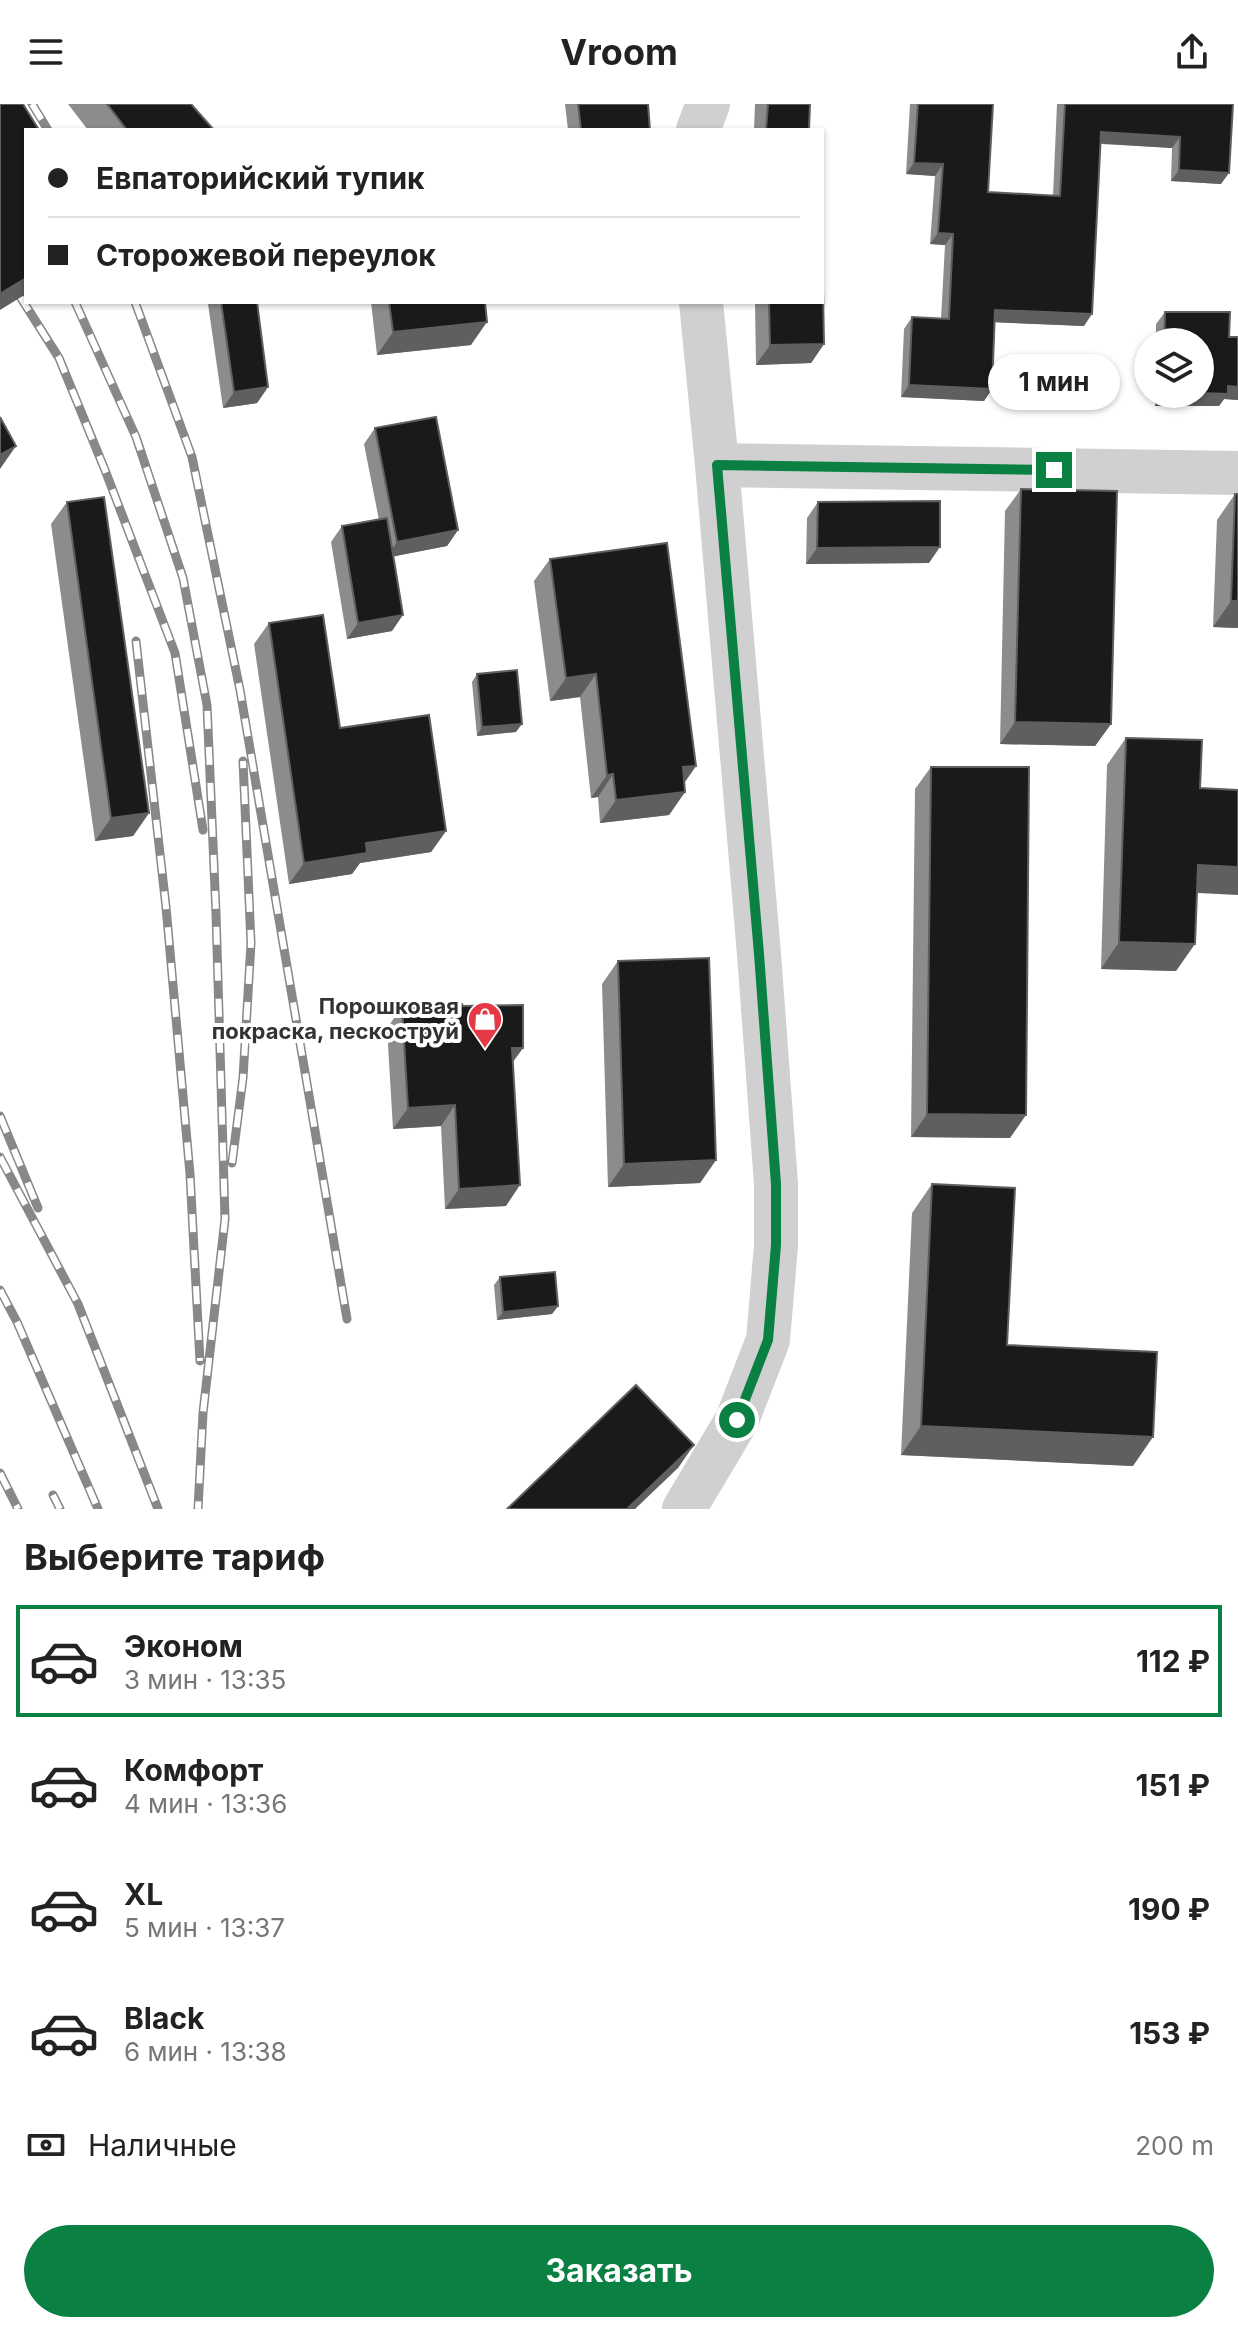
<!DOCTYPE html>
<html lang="ru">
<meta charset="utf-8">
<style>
:root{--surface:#fff;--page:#f6f6f6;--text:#222;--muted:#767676;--line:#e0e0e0;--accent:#0b8043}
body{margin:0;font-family:Inter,sans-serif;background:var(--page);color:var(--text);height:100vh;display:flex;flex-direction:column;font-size:30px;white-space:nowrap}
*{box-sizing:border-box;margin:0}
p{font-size:26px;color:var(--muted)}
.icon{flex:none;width:44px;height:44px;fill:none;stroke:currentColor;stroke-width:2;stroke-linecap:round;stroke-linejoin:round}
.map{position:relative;height:1405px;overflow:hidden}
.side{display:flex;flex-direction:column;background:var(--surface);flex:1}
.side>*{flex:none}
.top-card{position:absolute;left:24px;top:24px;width:800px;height:176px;border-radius:0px;box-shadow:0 2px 6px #0004;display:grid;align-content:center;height:176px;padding:0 24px;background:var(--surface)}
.tools{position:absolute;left:1134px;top:224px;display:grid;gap:16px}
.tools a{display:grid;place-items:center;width:80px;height:80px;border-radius:50%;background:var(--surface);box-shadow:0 2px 6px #0004;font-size:40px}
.end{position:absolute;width:36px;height:36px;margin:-18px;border:10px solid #0b8043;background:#fff;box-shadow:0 0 0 4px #fff}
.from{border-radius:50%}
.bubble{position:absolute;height:56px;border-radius:28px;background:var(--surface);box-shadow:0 2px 6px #0004;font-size:26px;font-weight:700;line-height:56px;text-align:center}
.top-card b{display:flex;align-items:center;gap:28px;height:76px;font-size:30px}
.top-card b+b{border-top:2px solid var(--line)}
.top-card i{width:20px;height:20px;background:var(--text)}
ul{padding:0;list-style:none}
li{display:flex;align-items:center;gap:24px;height:112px;margin:0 16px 12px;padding:0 8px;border:4px solid transparent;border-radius:0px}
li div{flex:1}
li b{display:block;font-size:30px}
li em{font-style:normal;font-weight:700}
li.on{border-color:var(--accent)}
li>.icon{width:72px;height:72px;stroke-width:1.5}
h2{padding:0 24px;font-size:36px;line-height:96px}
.pay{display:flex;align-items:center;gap:20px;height:88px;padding:0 24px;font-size:30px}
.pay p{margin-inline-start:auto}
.cta{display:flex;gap:16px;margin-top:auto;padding:16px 24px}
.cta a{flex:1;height:92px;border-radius:48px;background:var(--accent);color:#fff;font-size:32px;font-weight:700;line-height:92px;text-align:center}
header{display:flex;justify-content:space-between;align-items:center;height:104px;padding:0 24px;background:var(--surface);font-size:36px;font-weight:700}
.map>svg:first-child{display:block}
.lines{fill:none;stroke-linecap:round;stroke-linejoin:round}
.minor{stroke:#d0d0d0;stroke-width:44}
.rail-casing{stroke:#888;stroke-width:9}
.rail{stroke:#fff;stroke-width:6;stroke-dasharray:18;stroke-linecap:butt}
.wall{fill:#8c8c8c}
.shaded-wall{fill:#5f5f5f}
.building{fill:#1a1a1a;stroke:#5f5f5f;stroke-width:2}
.route{stroke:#0b8043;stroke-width:10}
.labels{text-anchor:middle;stroke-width:8;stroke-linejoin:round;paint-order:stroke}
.poi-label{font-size:22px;font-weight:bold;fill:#333;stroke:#fff;text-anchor:end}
</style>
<header><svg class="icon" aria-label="menu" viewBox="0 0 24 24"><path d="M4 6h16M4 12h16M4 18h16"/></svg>Vroom<svg class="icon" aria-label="share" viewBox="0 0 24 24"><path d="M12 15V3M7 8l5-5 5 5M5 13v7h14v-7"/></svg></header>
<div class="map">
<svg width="1238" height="1405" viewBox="0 0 1238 1405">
<rect width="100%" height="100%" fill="#fff"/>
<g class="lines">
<path class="minor" d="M698 26 708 0
M717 361 1238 369
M684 1405 737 1316 768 1236 776 1141V1080L759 850 717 361 701 198"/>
<g class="rail-casing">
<path id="rail" d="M32 0 48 26
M0 161 59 254 105 366 175 549 203 726
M75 198 136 333 183 474 207 601 216 809 225 1115 203 1309 198 1405
M135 198 192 353 240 586 347 1215
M136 537 166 803 190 1070 200 1257
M0 1012 38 1104
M0 1053 78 1200 158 1405
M232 1059 243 974 251 839 243 657
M0 1186 17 1218 98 1405
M0 1369 18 1405
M53 1391 60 1405"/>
</g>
<use href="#rail" class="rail"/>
</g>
<path class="wall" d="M68 0H191L214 26H88Z
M565 0H648L650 26H568Z
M755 0H810L809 26H754Z
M910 0H993L988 88 1053 92 1057 0H1233L1221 80 1171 77 1172 44 1101 40 1084 222 995 218 992 285 984 297 901 293 904 225 912 213 941 215 945 141 930 140 935 72 906 70Z
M210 198H257L268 283 257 299 223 304 208 200Z
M371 198H485L471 241 377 251Z
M755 198H822L824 240 811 259 756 261Z
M1165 208H1230L1229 233H1238V296L1224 295 1219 302H1155V290H1200V238H1156V220Z
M375 324 458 426 447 442 393 452 392 527 347 535 331 438 342 422 379 416 364 340Z
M1021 385 1111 620 1095 642 1000 640 1005 407Z
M1235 390H1238V524L1213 523 1217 416Z
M67 398 149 709 133 732 95 737 51 420Z
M818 398 929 459 806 460 807 414Z
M550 455 696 662 684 679 685 688 669 711 600 719 598 693 591 694 580 593 550 597 534 477Z
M269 519 340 624 446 727 431 748 360 759 352 770 289 780 254 540Z
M477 570 516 628 477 632 472 578Z
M1126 634 1197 789 1176 867 1101 865 1107 661Z
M931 663 1010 1034 911 1033 915 685Z
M618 857 716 1056 700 1079 608 1083 602 880Z
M463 902 523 944 513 958 506 1102 445 1105 441 1022 393 1025 387 924 402 903Z
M932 1080 1007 1241 1133 1362 901 1351 912 1109Z
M500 1173 558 1202 552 1210 497 1216 494 1181Z"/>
<path class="shaded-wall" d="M1101 28 1180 33 1172 44 1093 39Z
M914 59 943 60 935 72 906 70Z
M1179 66 1229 69 1221 80 1171 77Z
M938 129 953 130 945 141 930 140Z
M26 174V190L0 206V190Z
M995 206 1092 210 1084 222 987 218Z
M487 218 471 241 377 251 393 228Z
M824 240 811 259 756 261 770 241Z
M909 281 992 285 984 297 901 293Z
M1228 282 1238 283V296L1224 295 1219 302H1155L1163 290H1200Z
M268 283 257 299 223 304 234 288Z
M16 342 0 365V351Z
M458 426 447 442 386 454 397 438Z
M940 443 929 459 806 460 817 444Z
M1231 497H1238V524L1213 523Z
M403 511 392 527 347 535 358 519Z
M596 570 580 593 550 597 566 574Z
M1015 618 1111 620 1095 642 1000 640Z
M522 620 516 628 477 632 482 623Z
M696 662 680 685 683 663Z
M613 670 598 693 591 694 607 671Z
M685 688 669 711 600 719 616 696Z
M149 709 133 732 95 737 111 714Z
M446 727 431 748 360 759 352 770 289 780 304 759 366 739Z
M1198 761 1238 763V791L1179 788Z
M1119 838 1195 840 1176 867 1101 865Z
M512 944H523L508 964Z
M455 1001 441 1022 393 1025 408 1004Z
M927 1010 1026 1011 1010 1034 911 1033Z
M716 1056 700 1079 608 1083 624 1060Z
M520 1081 506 1102 445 1105 459 1085Z
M558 1202 552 1210 497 1216 503 1208Z
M921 1322 1153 1333 1133 1362 901 1351Z
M694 1341 678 1364 635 1405H627Z"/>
<path class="building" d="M0 0H23L39 26H26V174L0 190Z
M107 0H191L214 26H127Z
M578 0H648L650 26H581Z
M768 0H810L809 26H766Z
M918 0H993L988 88 1060 92 1065 0H1233L1229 69 1179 66 1180 33 1101 28 1092 210 995 206 992 285 909 281 912 213 949 215 953 130 938 129 943 60 914 59Z
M822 131 824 240 770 241 769 198H822Z
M221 198H257L268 283 234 288Z
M389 198H485L487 218 393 228Z
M1165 208H1230L1229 233H1238V283L1228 282V290L1200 289V238H1164Z
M0 313 16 342 0 351Z
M436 313 458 426 397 438 375 324Z
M1021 385 1117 387 1111 620 1015 618Z
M1235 390H1238V497H1231Z
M104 393 149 709 111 714 67 398Z
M940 397V443L817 444 818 398Z
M387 414 403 511 358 519 342 422Z
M667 439 696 662 683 663 685 688 616 696 613 670 607 671 596 570 566 574 550 455Z
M323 511 340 624 429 611 446 727 366 739 367 749 304 759 269 519Z
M517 566 522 620 482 623 477 570Z
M1126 634 1202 636 1200 684 1238 686V763L1198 761 1195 840 1119 838Z
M931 663H1029L1026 1011 927 1010Z
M709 854 716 1056 624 1060 618 857Z
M462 900 463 902 523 901V944H512L520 1081 459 1085 455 1001 408 1004 402 903Z
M932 1080 1015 1084 1007 1241 1157 1248 1153 1333 921 1322Z
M555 1168 558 1202 503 1208 500 1173Z
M636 1281 694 1341 627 1405H507Z"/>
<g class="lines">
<path class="route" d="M737 1316 768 1236 776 1141V1080L759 850 717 361 1054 366"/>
</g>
<defs>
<g id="shop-pin" transform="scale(1.8)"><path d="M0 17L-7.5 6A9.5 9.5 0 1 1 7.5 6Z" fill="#e63946" stroke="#fff"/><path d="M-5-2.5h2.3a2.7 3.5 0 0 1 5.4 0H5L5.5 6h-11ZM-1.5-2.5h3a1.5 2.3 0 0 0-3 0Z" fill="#fff"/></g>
</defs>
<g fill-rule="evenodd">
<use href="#shop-pin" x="485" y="915"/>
</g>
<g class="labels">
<g class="poi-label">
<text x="459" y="910">Порошковая<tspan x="459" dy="25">покраска, пескоструй</tspan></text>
</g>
</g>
</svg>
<div class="tools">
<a><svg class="icon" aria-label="layers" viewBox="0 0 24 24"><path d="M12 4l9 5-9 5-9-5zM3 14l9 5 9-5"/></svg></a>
</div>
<i class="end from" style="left:737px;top:1316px"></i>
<i class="end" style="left:1054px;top:366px"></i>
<div class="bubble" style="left:988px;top:250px;width:132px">1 мин</div>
<div class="top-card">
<b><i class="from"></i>Евпаторийский тупик</b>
<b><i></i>Сторожевой переулок</b>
</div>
</div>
<section class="side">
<h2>Выберите тариф</h2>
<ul>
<li class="on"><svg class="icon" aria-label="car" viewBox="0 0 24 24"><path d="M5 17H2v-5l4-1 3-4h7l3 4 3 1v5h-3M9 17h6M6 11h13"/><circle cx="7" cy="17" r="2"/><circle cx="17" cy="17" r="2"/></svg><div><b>Эконом</b><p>3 мин · 13:35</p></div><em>112 ₽</em></li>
<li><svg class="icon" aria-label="car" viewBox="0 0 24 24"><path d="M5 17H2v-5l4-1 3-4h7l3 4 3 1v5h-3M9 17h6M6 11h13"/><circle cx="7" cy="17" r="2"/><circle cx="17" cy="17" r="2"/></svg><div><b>Комфорт</b><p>4 мин · 13:36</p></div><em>151 ₽</em></li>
<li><svg class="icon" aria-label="car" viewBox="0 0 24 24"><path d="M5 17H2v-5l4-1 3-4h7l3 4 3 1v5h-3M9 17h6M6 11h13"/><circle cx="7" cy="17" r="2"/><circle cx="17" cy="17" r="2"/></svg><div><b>XL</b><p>5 мин · 13:37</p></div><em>190 ₽</em></li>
<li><svg class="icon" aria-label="car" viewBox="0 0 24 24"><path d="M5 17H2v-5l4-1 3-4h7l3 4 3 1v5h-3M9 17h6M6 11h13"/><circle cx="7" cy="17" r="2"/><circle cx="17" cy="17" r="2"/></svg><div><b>Black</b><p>6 мин · 13:38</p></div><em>153 ₽</em></li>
</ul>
<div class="pay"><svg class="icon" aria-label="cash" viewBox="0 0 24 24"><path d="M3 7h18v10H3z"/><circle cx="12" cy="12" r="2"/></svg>Наличные<p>200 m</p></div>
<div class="cta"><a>Заказать</a></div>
</section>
